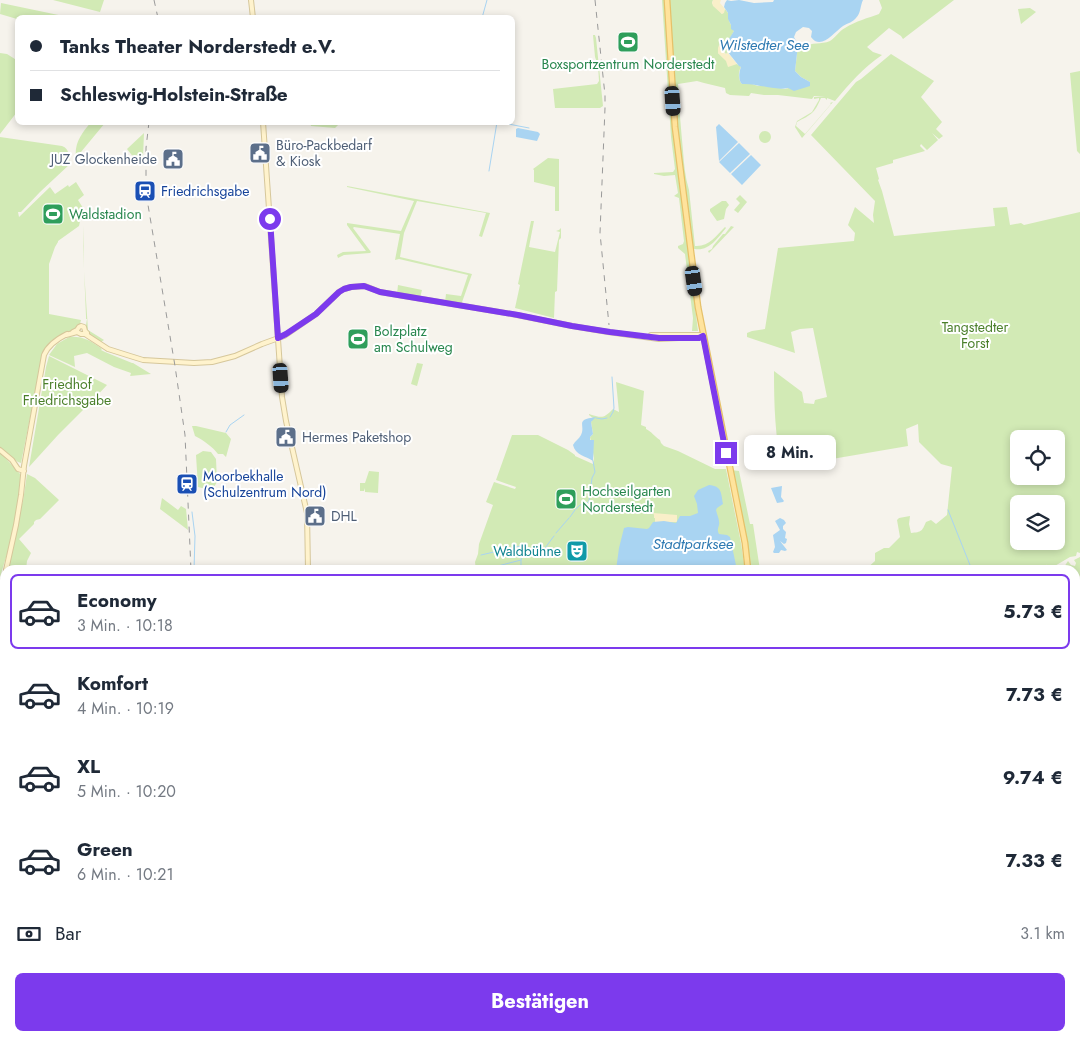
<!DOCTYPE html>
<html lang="de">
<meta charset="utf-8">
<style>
:root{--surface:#fff;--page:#f6f6f7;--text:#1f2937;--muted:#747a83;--line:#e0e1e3;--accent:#7c3aed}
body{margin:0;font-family:Jost,sans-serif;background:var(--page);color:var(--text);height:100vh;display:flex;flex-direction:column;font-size:19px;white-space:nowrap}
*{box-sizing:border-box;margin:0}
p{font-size:16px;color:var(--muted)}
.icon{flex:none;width:28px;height:28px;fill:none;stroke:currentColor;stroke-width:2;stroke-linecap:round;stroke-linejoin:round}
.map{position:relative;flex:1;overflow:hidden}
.side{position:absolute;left:0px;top:565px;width:1080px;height:476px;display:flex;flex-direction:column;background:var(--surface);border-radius:15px 15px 0 0;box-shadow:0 2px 8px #0003}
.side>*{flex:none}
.hud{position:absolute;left:15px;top:15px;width:500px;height:110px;border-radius:8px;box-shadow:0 2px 8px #0003;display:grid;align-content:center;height:110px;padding:0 15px;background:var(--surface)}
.controls{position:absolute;left:1010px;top:430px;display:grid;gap:10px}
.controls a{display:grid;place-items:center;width:55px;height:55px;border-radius:8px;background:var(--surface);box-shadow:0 2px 8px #0003;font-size:25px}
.end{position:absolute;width:22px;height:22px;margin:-11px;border:6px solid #7c3aed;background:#fff;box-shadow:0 0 0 2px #fff}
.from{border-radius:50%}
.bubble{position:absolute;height:35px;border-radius:8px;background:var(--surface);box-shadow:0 2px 8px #0003;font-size:16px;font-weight:700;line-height:35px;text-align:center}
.car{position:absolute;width:15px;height:30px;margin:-15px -8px;border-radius:6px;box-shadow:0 0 4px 1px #0007;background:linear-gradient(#222 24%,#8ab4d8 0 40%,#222 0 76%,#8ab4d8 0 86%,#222 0)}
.hud b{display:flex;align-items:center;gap:18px;height:48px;font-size:19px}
.hud b+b{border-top:1px solid var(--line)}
.hud i{width:12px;height:12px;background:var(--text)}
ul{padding:9px 0 0;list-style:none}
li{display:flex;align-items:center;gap:15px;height:75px;margin:0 10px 8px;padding:0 5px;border:2px solid transparent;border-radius:8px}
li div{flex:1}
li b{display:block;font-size:19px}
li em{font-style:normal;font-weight:700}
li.current{border-color:var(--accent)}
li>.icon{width:45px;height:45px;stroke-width:1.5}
.pay{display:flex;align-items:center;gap:12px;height:55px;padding:0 15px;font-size:19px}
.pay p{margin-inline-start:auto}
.button{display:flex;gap:10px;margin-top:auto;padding:10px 15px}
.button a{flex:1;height:58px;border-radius:8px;background:var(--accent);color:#fff;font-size:20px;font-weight:700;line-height:58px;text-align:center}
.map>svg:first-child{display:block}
.green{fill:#d2eab5;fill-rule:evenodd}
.sand{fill:#f9efc9}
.water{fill:#a9d4f2}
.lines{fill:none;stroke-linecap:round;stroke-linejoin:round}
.stream{stroke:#a9d4f2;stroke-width:1}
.secondary-casing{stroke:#d6c79b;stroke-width:6}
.primary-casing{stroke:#e6c16a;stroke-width:7}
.secondary{stroke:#fff3cd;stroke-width:4}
.primary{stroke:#ffe39c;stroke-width:4.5}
.rail{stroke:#9a9a9a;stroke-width:1;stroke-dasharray:6 6;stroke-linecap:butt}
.route{stroke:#7c3aed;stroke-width:6}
.labels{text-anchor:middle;stroke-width:4;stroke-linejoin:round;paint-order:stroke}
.leisure-label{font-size:14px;fill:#27864d;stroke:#fff;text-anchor:start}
.service-label{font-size:14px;fill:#4e5e75;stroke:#fff;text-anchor:start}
.transit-label{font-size:14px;fill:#164399;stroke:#fff;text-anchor:start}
.park-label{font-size:14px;fill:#4a7f2a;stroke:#fff}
.culture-label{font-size:14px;fill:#0d838f;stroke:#fff;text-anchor:end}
.water-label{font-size:15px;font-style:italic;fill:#2e7ab2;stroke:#fff}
</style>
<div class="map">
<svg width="1080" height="1041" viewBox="0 0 1080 1041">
<rect width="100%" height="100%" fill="#f6f3ec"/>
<path class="green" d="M53 0H104L100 12Z
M662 0H665L675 145 698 331H692L693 318 685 254 678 248V246L683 244 684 241 679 198 674 196 678 193 675 175 664 176 654 174V173L673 172 675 169 671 137Z
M668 0H713L712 3 722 14 725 9 728 13 729 21 734 31C730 39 725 44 728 53L726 54 722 50 718 53C724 58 729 65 737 64L741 67C738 72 738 80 742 84L749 83 758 86 762 85 785 89 810 82 801 77 795 71 798 45 803 48C812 41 821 45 830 41 836 37 839 31 845 28 856 21 868 18 879 14L882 8 879 0H954L903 39 901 36 889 28 867 47 873 52 882 55C863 68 849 84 835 101L827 98V100L825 98H821C814 114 812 114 797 122L796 126 805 134 831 104 830 103 833 102 802 138 795 127 797 121 812 112 819 100V98L814 99V97L825 96H814L812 99 778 95H764L751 93 749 96 730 95 726 93 725 88 704 83 697 81 678 84C679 107 681 129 683 151 684 164 685 177 689 190L695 246C709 247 716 236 725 227L726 228C717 239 707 254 691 248L677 129Z
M1 3 68 17 18 18 17 19 0 14Z
M1030 8 1036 12 1021 24 1018 9Z
M593 35H595L596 38 603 106 600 108H555L553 89 597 84 599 81 598 65 595 57Z
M0 53 7 54 18 61 17 112 0 134Z
M891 54 934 81 921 97 942 122 936 129 943 136 939 139 932 133 938 140 927 150 921 144 920 146 925 151 893 160V163L876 168 879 179 878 180 882 191 894 236 995 226 993 208 1007 207 1010 225 1021 223 1024 225 1080 212V553L1077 552 1076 556 1070 557 1048 570 1046 564 1047 570H865L875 561V553L884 548H889L900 537 897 520 899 518 910 516 909 524 911 533C922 532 922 531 926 522L931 520 936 524 947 515 952 467 941 464 919 442 918 424 906 429 908 446 832 459 828 470H782C775 435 774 406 774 371L802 392 804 403 814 404 815 400 827 397 813 328 800 329 791 332 795 353 747 337V333L752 331 765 329 778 248 854 241 855 233 848 225 855 207 874 223 873 215 875 201 811 135 856 82 861 79ZM1019 439H1056V476H1019ZM1019 504H1056V541H1019Z
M1080 71V154L1077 151 1070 73Z
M91 122 105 123 76 158C74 143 82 133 91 122Z
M310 123V122L340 123 335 128 311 126Z
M759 137a6 6 0 1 1 12 0a6 6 0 1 1-12 0Z
M144 133 143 158 138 163 127 149Z
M0 137 62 146C70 149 69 157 70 164L40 192 21 212H18L19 217 50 187 55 194 68 185 69 187 76 182 84 195 78 200 83 208 79 226 58 241V242L55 247 49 264V314L81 320 80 324 77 326 81 324 76 328 75 331 54 340 55 338 50 342 44 353 43 352V353L21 463 18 462 0 448Z
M548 158 559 159V211H555V187L534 182V170L533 169Z
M347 186 490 213 482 237 479 236 486 213 417 201 404 233 400 257 472 274 461 305 445 302 446 294 461 296 468 275 399 259 395 260 400 234 354 227 353 228 371 252 370 253 344 255 338 258 337 255 343 252 366 251 347 225V223L401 231 414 201 347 187Z
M740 195 747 202 738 213 734 210 740 203 736 199Z
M722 201H726L729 205 726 209 724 219 717 221 710 211V209Z
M531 221H534L529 247 555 252 560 232 556 231 559 230 561 228V238L559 240 557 291 555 292 554 318 515 308 520 285 518 284Z
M83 225 84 270 88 330 104 340 101 342 87 333 88 332H87L84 326 86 325 87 319H86V316L83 246Z
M731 226 734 227 732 229 709 253 708 251 712 249 713 246 723 234H725Z
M398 285 422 290 420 298 397 294Z
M69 337C83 336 91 341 102 349L101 350 105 352 132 363H133L151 374 130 376 131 373 114 367 87 353 74 356 75 367 49 355 57 344Z
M49 356 107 385 93 400 58 435 29 467 46 367Z
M417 363 423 364 417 386 411 384Z
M616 382 644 391 641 425 646 427V429C651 431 655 437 660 440L661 443 664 446 678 451 715 469H726L741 543 745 570H476L475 562 478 554 479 544 493 505 486 502 494 482 515 489 516 487 496 480 512 435H538L568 450 575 455V456L593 464 594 458 590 437 593 434 591 422 593 418 589 415V414C602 418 603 419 613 409L619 412Z
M192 426H196L226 433 231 439 226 457 223 454H218C214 448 202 439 195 436Z
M203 451 211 452 216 459 217 482 214 487 211 489H206L198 487 196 455 198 454Z
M0 452 21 475 20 478V489L17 509 11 541 0 577Z
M731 470 739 471 750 524H753L760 570H750Z
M369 471 379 472 378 493 365 492V488L364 491H360V483H365Z
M27 474 35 478 59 500 40 519 36 520 34 522V524L19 539 31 553 27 561 26 570H8L12 553 21 507 23 501Z
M162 498 178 510 181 506 186 509 188 530 160 509Z
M1080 557V575L1075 585V570H1062L1068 561 1071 565 1075 566 1076 563 1074 560Z
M3 767 5 772V829L2 826H0V769Z
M1075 849 1080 852V918L1075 924Z
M5 925V952H0V926Z
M102 1036H142L138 1041H97Z
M890 1036H942L950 1041H888Z"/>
<path class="sand" d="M713 0H721L720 3 725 9 724 13 722 14 713 6 712 3Z
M719 45 721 46 725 54 728 53 737 64 728 67 726 61 718 53V48Z
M653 513 677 515V522H655V518H654V515Z"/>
<path class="water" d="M727 0 731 1 739 0 754 3 773 2 774 0H863C860 6 861 13 856 18 853 22 848 23 843 26 834 32 821 51 811 37L812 31 809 28 803 27 796 32 794 37 798 45 795 71 801 77 810 82V86L794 91 788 88C774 91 757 83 742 84 738 80 739 72 741 67L739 66 727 51V42L734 31 731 29V25L728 19V13L724 7 725 3Z
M719 124 738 142 719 161 716 127Z
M518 128 538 132 540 134 537 141 516 137V129Z
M739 143 750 154 730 173 719 162Z
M751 155 761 165 742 185 731 174Z
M596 417 591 422 593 434 590 437V440H594L593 461C586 456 575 455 573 445 575 441 579 439 581 435 586 424 574 420 596 417Z
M709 485C722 486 721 493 723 504L717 508 716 510C717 515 720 520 719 525 718 529 717 530 719 534L727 535 730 537 737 570H616L619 548 624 528 628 527 647 529 649 528 653 522 664 521 676 523 680 516H690L698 513 697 504 694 496 698 490Z
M782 486 781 497 784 501 783 502 777 503 771 488Z
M780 518 784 520 786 523 783 526V529L786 532 785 538 787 539 786 543 784 544 780 541 787 550 785 551 781 550 779 553H774L773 552 775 547 773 535 780 530 775 521Z"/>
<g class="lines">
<path class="stream" d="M482 18 487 0
M498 122 529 128
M489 171 497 122
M610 417 613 412 614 408 612 377
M596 418 602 419 607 418
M226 432 230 425 244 415
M576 509 580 505 587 503 589 501 592 478 595 472 593 461
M948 510 972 570
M192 512 195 536 194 570
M570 517 575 510
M556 533 569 518
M522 547 540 552H542L554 536
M481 555 520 546
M490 568 521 560
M521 570V560L523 554 522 547
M1075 755 1080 757
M0 943 5 942
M347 1036 348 1041
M501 1041V1036"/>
<g class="secondary-casing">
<path id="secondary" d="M251 0 253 18
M263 122 282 397 286 421 307 513 308 570
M73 332 77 330 79 327 81 326 84 327 85 331 87 333
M66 335 77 332 81 334H85L108 349 127 355 143 360 194 363 212 362 235 356 262 344 284 336 316 314 339 292 344 289 351 287 365 286 380 292 517 315 572 326 608 332 659 339 699 337 703 336
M651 335H702
M0 450 12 460 18 469 24 471
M6 570 16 525 21 495 24 466 44 355C48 345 57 339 67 334
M0 591 5 575
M0 725 5 723
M0 727 5 726
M223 1036 224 1041
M726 1041V1036"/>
</g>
<g class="primary-casing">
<path id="primary" d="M667 0 675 127 698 307 745 543 748 570
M1075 948 1080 942
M440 1041 441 1036
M986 1041 990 1036"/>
</g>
<use href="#secondary" class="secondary"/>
<use href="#primary" class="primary"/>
<path class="rail" d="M154 0 158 18
M595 0 605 95V108L600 233 609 325
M149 122 146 148V193L175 366 185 435 191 570
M142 1041 145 1036"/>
</g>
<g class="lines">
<path class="route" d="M270 219 278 338 286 334 316 314 339 292 344 289 351 287 364 286 380 292 518 315 572 326 610 332 659 338H699L703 336 726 453"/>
</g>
<defs>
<g id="stadium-square" transform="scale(1.125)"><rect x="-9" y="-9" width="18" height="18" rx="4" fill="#2e9e5b" stroke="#fff"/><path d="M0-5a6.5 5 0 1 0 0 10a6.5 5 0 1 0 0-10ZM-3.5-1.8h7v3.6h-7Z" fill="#fff"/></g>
<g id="civic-square" transform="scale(1.125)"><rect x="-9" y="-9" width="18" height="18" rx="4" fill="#5c6f8a" stroke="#fff"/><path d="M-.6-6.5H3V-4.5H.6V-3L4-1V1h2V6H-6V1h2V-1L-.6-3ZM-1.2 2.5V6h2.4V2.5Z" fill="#fff"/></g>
<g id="station-square" transform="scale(1.125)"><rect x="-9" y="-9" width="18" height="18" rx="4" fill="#1a4fb4" stroke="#fff"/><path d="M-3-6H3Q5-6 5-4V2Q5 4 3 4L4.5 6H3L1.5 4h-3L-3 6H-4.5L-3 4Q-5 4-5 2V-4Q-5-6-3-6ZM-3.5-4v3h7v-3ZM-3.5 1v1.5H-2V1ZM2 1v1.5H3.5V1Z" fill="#fff"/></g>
<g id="theatre-square" transform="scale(1.125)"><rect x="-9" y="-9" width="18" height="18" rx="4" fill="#0f9aa8" stroke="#fff"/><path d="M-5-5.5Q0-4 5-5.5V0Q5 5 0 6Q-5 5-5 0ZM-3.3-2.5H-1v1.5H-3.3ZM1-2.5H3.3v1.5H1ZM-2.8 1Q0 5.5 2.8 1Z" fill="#fff"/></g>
</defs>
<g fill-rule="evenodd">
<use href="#stadium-square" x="628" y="42"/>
<use href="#civic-square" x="260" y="153"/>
<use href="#civic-square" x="173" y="159"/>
<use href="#station-square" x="145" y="191"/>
<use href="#stadium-square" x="53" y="214"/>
<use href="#stadium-square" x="358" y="339"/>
<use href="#civic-square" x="286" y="437"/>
<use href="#station-square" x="187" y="484"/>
<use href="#stadium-square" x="566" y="499"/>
<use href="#civic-square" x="315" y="516"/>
<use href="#theatre-square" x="577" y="551"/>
</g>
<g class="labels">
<g class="leisure-label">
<text x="628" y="69" text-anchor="middle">Boxsportzentrum Norderstedt</text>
<text x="69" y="219">Waldstadion</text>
<text x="374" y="336">Bolzplatz<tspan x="374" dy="16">am Schulweg</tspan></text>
<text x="582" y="496">Hochseilgarten<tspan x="582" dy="16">Norderstedt</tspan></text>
</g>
<g class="service-label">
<text x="276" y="150">Büro-Packbedarf<tspan x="276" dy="16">&amp; Kiosk</tspan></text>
<text x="157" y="164" text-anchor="end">JUZ Glockenheide</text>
<text x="302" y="442">Hermes Paketshop</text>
<text x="331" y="521">DHL</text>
</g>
<g class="transit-label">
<text x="161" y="196">Friedrichsgabe</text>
<text x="203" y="481">Moorbekhalle<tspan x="203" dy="16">(Schulzentrum Nord)</tspan></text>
</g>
<g class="park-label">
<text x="975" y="332">Tangstedter<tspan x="975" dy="16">Forst</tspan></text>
<text x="67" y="389">Friedhof<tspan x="67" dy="16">Friedrichsgabe</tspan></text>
</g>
<g class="culture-label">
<text x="561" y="556">Waldbühne</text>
</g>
<g class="water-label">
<text x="764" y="50">Wilstedter See</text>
<text x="693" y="549">Stadtparksee</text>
</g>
</g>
</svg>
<div class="controls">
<a><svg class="icon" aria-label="locate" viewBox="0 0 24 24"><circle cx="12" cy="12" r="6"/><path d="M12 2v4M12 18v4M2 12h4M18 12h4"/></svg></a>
<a><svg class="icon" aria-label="layers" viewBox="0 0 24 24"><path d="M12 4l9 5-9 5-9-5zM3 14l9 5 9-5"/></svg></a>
</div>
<i class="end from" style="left:270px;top:219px"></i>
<i class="end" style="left:726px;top:453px"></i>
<div class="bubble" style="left:744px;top:435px;width:92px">8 Min.</div>
<i class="car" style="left:673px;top:101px;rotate:176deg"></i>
<i class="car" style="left:694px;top:281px;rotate:172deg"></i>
<i class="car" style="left:281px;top:378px;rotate:176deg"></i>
<div class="hud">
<b><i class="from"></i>Tanks Theater Norderstedt e.V.</b>
<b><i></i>Schleswig-Holstein-Straße</b>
</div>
<section class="side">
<ul>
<li class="current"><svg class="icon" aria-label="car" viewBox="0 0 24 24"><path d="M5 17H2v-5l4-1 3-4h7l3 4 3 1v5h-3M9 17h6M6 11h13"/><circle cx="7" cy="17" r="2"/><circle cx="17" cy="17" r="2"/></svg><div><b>Economy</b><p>3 Min. · 10:18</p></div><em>5.73 €</em></li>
<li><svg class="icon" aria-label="car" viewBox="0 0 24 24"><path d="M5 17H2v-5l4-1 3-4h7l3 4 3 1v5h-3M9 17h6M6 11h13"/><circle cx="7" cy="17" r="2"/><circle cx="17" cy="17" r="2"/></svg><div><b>Komfort</b><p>4 Min. · 10:19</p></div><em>7.73 €</em></li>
<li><svg class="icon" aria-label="car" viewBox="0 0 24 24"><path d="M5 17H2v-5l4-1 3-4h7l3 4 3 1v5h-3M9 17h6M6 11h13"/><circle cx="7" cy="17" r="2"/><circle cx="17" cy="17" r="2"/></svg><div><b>XL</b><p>5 Min. · 10:20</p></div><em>9.74 €</em></li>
<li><svg class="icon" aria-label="car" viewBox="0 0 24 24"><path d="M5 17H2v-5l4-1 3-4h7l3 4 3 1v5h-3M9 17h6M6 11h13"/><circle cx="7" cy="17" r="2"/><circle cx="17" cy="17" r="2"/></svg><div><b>Green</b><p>6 Min. · 10:21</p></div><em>7.33 €</em></li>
</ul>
<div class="pay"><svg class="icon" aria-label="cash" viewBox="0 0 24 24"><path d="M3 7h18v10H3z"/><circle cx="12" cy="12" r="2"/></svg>Bar<p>3.1 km</p></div>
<div class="button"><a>Bestätigen</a></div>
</section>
</div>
